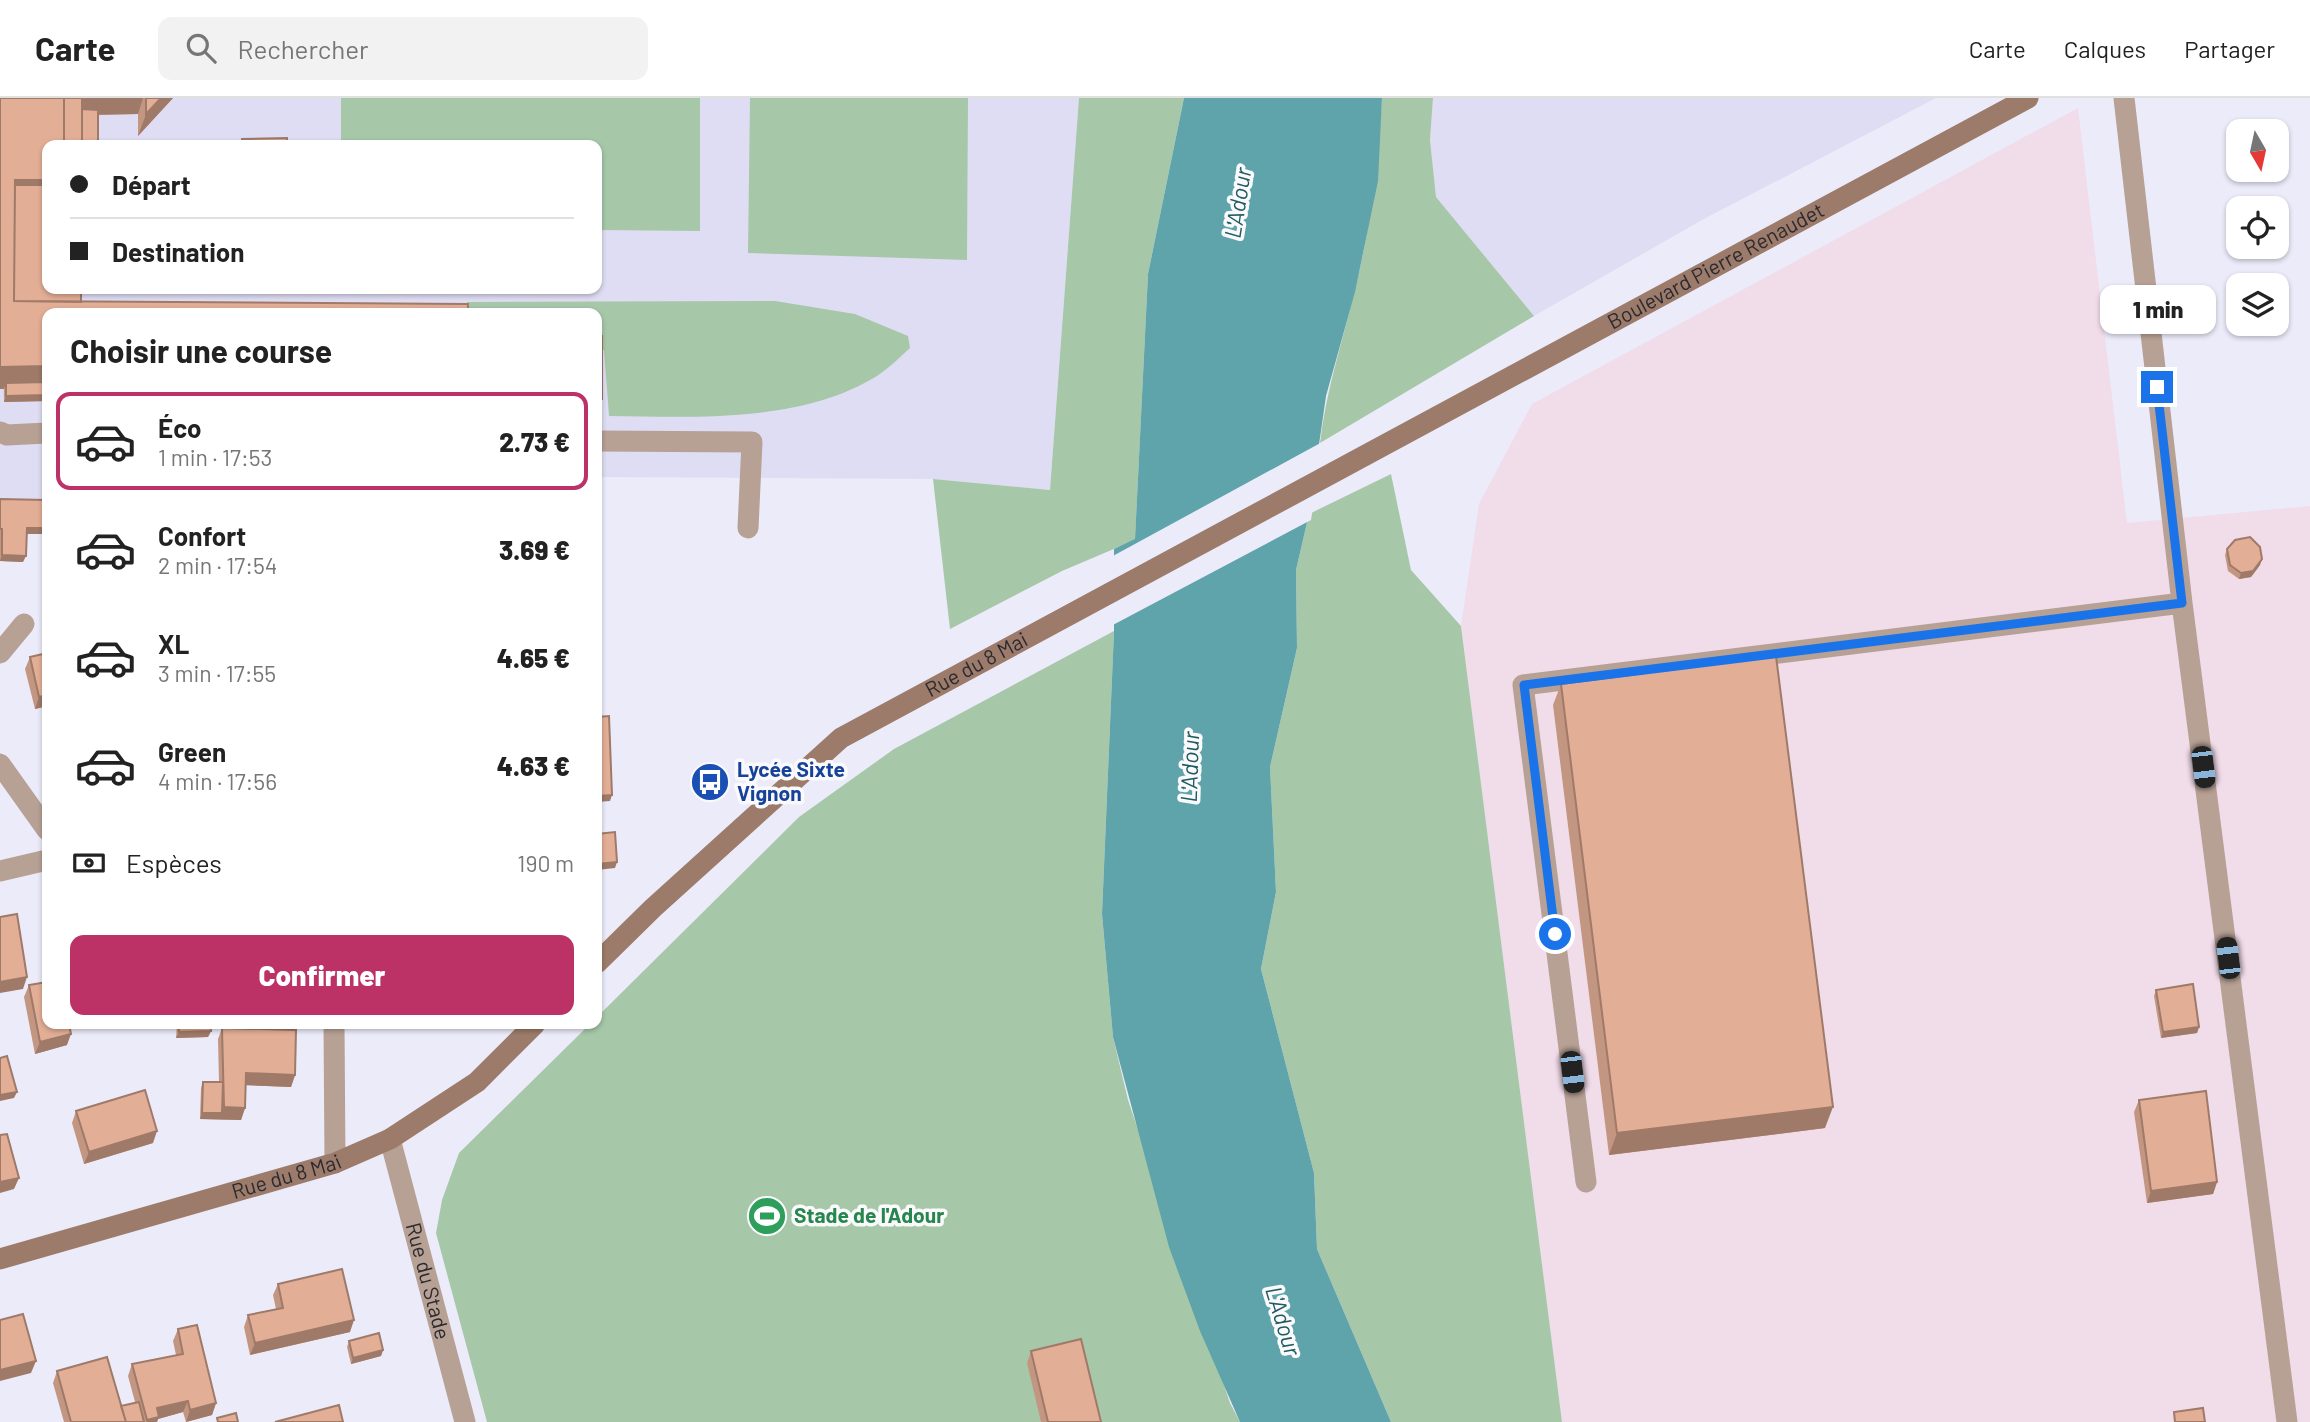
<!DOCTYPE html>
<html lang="fr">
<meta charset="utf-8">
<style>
:root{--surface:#fff;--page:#f2f2f2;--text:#222;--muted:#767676;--line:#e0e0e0;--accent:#bc3166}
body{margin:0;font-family:Barlow,sans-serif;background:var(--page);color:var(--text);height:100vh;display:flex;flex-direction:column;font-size:26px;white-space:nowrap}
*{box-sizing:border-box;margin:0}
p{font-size:23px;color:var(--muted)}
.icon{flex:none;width:38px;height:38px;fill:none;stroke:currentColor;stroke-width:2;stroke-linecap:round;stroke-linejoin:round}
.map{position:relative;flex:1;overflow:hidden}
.details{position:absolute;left:42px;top:210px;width:560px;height:721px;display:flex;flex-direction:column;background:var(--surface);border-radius:14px;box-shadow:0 2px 5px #0004}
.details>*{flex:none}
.banner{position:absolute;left:42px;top:42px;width:560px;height:154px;border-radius:14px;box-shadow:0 2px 5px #0004;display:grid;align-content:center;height:154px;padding:0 28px;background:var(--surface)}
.needle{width:46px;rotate:171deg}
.fabs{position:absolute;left:2226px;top:21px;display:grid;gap:14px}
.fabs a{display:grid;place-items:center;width:63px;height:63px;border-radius:14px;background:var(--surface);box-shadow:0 2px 5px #0004;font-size:35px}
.end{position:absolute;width:32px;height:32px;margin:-16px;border:9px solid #1a73e8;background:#fff;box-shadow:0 0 0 4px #fff}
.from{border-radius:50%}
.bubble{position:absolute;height:49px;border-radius:14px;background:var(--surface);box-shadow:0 2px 5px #0004;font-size:23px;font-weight:800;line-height:49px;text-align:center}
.car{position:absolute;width:21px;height:42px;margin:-21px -10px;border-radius:9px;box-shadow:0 0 5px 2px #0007;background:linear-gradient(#222 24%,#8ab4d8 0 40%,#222 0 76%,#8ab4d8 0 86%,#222 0)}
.banner b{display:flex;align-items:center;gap:24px;height:66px;font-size:26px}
.banner b+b{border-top:2px solid var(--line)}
.banner i{width:18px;height:18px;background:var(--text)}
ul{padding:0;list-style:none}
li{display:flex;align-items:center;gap:21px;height:98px;margin:0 14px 10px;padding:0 14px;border:4px solid transparent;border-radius:14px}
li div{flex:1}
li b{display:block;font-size:26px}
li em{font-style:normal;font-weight:800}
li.selected{border-color:var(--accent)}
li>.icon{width:63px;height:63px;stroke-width:1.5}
h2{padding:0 28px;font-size:32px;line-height:84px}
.pay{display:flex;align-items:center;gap:18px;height:77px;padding:0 28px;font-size:26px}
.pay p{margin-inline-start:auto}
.primary-button{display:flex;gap:14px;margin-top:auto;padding:14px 28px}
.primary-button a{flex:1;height:80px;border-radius:14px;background:var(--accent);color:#fff;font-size:28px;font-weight:800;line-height:80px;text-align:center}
header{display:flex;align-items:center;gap:42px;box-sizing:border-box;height:98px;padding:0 35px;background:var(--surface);border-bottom:2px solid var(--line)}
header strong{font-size:33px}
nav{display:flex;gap:38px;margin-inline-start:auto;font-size:24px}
.search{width:490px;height:63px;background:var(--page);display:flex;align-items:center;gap:18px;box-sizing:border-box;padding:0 24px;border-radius:14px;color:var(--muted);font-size:26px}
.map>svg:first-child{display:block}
.built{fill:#dfddf3;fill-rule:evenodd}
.industrial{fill:#f1dcea}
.green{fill:#a7c7a9}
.water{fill:#5ea4aa}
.pier{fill:#ecebfa}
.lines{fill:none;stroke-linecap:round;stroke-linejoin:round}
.lane{stroke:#b7a094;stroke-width:21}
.street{stroke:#b7a094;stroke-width:21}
.secondary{stroke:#9c7b6a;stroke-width:21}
.wall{fill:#c39681}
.shaded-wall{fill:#9f7a69}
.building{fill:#e3ae96;stroke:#9f7a69;stroke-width:2}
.route{stroke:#1a73e8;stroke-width:9}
.labels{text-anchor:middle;stroke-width:7;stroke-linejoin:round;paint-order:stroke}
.street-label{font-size:21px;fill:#2b2a30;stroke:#fafafd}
.transit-label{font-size:21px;font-weight:bold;fill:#164399;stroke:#fafafd;text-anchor:start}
.leisure-label{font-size:21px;font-weight:bold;fill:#27864d;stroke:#fafafd;text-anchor:start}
.water-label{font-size:23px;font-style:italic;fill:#205b60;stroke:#fafafd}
</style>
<header>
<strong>Carte</strong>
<div class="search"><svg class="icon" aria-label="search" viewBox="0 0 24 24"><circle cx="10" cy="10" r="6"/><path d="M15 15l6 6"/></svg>Rechercher</div>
<nav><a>Carte</a><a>Calques</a><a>Partager</a></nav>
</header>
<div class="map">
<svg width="2310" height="1324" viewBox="0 0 2310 1324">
<rect width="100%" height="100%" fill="#ecebfa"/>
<path class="built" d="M0 0H1079L1050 392 933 381 597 379V215H47V403H0ZM47 47H597V191H47Z
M1433 0H1936L1702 122 1534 218 1436 99 1430 42Z"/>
<path class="industrial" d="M2078 10 2127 425 2310 408V1324H1562L1461 528 1479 406 1532 306Z"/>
<path class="green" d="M341 0H700V133L597 132V47H341Z
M750 0H968L967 162 748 155Z
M1079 0H1184L1148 176 1135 442 1062 473 950 531 933 381 1050 392Z
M1382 0H1433L1430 42 1436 99 1534 218 1320 345C1326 292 1342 246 1354 195 1371 128 1378 69 1382 0Z
M775 203 855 216 908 238 910 250C900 259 889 270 877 278 801 325 695 319 609 318L604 252 597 251V215H469L467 204Z
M1391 376 1411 472 1461 528 1562 1324H1391L1317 1151 1314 1075 1261 871 1276 794 1270 669 1297 550 1296 472 1309 416Z
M1114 533 1102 816 1113 939 1128 1002 1230 1305 1240 1324H487L436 1135 442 1102 459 1055 590 926H597V919L799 719 894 651Z"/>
<path class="water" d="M1184 0H1382L1378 83 1355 194 1326 298 1309 416 1296 472 1297 550 1270 669 1276 794 1261 871 1314 1075 1317 1151 1391 1324H1240L1200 1233 1169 1149 1113 939 1102 816 1114 533V451L1135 441 1148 176Z"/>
<path class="pier" d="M1324 343 1311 422 1111 528V459Z"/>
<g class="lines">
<path class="lane" d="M2124 0 2182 505 2287 1324
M0 334 7 337 47 335
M597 343 752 344 748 430
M0 555 24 526
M1586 1084 1523 587 2182 505"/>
<g class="street">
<path d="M0 666 47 732"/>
<path d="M0 773 47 762"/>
<path d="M334 926 335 1065"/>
<path id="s1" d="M390 1041 465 1324"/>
</g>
<g class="secondary">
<path id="s2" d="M597 865 653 810 841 640 2028 0"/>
<path id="s3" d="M0 1161 335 1065 390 1041 477 984 535 926"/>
</g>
</g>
<path class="wall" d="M0 0H173L138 38V16L98 17 47 47V303L4 304Z
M0 401 43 436H27L23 464 0 463Z
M47 442V497H45V449Z
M2227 451 2260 467 2251 479 2239 481 2228 473 2225 457Z
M47 555V608L35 611 25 571 30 559Z
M1561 586 1825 1030 1609 1057 1553 607Z
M29 887 67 947 35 956 24 899Z
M2156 892 2199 929 2197 935 2161 940 2154 898Z
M177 926H210L211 933 208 939 176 940Z
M222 930 295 977 291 989 245 987V1010L241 1022 200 1021 201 990 203 984H219L218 941Z
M2139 1002 2217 1084 2213 1096 2147 1105 2134 1014Z
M76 1013 153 1045 84 1066 72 1025Z
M278 1186 350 1234 250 1257 244 1229 248 1217 276 1211 273 1197Z
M178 1231 216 1305 212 1317 186 1324 183 1314 158 1321 157 1324H64L53 1285 57 1273 121 1308 135 1304 128 1278 132 1266 176 1257 173 1243Z
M349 1243 383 1252 381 1258 351 1266 347 1249Z
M1031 1253 1101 1324H1041L1027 1265Z"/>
<path class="shaded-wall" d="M82 0H143L138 16 78 17Z
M161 0H173L138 38 146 16Z
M15 82H47V104H13Z
M47 268V290L6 285 4 291H0V269Z
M47 297V303L4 304 6 298Z
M597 301H602L597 316Z
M27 430H45L43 436H25Z
M2 457 26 458 23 464 0 463Z
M2262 461 2260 467 2251 479 2239 481 2241 475Z
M47 597V608L35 611 39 599Z
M612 697 610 703 597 704V698Z
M617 764 615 770 597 772V766Z
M27 879 23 891 0 895V884Z
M2199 929 2197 935 2161 940 2163 934Z
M211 933 208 939 176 940 179 934Z
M71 936 67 947 35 956 40 944Z
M246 975 295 977 291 989 241 987Z
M17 994 14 1000 0 1003V997Z
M224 1009 245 1010 241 1022 200 1021 202 1015H222Z
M1833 1009 1825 1030 1609 1057 1617 1035Z
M157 1033 153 1045 84 1066 89 1054Z
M19 1080 14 1091 0 1095V1084Z
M2217 1084 2213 1096 2147 1105 2151 1093Z
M354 1222 350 1234 250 1257 255 1245Z
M383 1252 381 1258 351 1266 353 1260Z
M36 1263 31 1275 0 1283V1272Z
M188 1303 183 1314 158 1321 157 1324H146L157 1310Z
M216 1305 212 1317 186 1324 190 1312Z"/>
<path class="building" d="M0 0H64V47H47V82H15L14 203 468 206V215H47V268L0 269Z
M64 0H82V47H64Z
M146 0H161L146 16Z
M82 11 98 12V47H82Z
M287 40V47H301H242V41Z
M15 87H47V191H81V204L14 203Z
M597 238H602V301H597Z
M47 284V297L6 298V285Z
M0 401 46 402 45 430H27L26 458 2 457V431H0Z
M2250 439 2260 449 2262 461 2253 473 2241 475 2230 467 2227 451 2235 442Z
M47 555V597L39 599 30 559Z
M1776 558 1833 1009 1617 1035 1561 586Z
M609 618 612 697 597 698V619Z
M615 734 617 764 597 766V736Z
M17 816 27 879 0 884V819Z
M47 884V926H69L71 936 40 944 29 887Z
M2193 886 2199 929 2163 934 2156 892Z
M179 926H210L211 933 179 934Z
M222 930 296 932 295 977 246 975 245 1010 224 1009Z
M7 958 17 994 0 997V960Z
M203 984H223L222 1015H202Z
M145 992 157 1033 89 1054 76 1013Z
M2206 993 2217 1084 2151 1093 2139 1002Z
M7 1036 19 1080 0 1084V1037Z
M342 1171 354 1222 255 1245 248 1217 283 1210 278 1186Z
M23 1216 36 1263 0 1272V1222Z
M197 1227 216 1305 190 1312 188 1303 157 1310 159 1319 147 1322 132 1266 183 1256 178 1231Z
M379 1235 383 1252 353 1260 349 1243Z
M1081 1241 1101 1324H1048L1031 1253Z
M107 1259 126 1324H71L57 1273Z
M139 1304 144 1324H126L121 1308Z
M339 1307 343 1324H275Z
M2203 1310 2205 1324H2175L2174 1314Z
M236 1315 238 1324H218L217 1320Z"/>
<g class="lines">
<path class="route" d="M1555 836 1524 587 2182 505 2157 289"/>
</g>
<defs>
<g id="bus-disc" transform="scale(2.0125)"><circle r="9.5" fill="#1a4fb4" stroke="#fafafd"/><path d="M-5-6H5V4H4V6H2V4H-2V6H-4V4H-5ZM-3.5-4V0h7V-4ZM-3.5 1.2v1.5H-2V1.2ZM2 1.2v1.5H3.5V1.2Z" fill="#fff"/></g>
<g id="stadium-disc" transform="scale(2.0125)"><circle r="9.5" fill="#2e9e5b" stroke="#fafafd"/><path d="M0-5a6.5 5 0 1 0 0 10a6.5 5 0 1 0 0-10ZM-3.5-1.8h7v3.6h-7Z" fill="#fff"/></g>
</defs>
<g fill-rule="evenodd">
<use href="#bus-disc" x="710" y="684"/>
<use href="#stadium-disc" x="767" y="1118"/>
</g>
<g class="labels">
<g class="street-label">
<text dy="7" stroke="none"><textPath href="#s2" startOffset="1326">Boulevard Pierre Renaudet</textPath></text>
<text dy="7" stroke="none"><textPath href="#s2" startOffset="486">Rue du 8 Mai</textPath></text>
<text dy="7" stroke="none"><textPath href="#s3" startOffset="298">Rue du 8 Mai</textPath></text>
<text dy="7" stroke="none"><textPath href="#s1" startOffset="147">Rue du Stade</textPath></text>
</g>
<g class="transit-label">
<text x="737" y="679">Lycée Sixte<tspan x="737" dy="24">Vignon</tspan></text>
</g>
<g class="leisure-label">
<text x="794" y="1125">Stade de l'Adour</text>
</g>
<g class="water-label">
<text transform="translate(1238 105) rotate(-81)" y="8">L'Adour</text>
<text transform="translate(1190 669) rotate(-88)" y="8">L'Adour</text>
<text transform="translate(1283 1223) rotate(73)" y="8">L'Adour</text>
</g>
</g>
</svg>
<div class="fabs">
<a><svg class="needle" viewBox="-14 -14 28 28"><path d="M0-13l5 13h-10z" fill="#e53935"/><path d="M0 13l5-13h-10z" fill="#767676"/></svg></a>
<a><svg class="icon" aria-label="locate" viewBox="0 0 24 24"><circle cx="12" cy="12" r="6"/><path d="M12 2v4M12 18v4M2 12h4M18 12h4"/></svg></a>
<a><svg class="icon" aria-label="layers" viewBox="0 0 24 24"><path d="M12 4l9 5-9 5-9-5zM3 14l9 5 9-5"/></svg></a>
</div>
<i class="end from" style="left:1555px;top:836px"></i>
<i class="end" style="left:2157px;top:289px"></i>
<div class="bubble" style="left:2100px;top:187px;width:116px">1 min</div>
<i class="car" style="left:2203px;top:669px;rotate:173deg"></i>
<i class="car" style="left:2228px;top:860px;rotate:353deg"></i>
<i class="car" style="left:1572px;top:974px;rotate:173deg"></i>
<div class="banner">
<b><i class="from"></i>Départ</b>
<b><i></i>Destination</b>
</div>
<section class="details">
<h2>Choisir une course</h2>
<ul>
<li class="selected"><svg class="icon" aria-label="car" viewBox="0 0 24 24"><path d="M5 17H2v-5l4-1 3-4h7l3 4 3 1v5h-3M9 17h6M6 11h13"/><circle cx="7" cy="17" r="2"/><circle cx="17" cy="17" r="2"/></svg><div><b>Éco</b><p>1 min · 17:53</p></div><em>2.73 €</em></li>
<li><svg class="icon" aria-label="car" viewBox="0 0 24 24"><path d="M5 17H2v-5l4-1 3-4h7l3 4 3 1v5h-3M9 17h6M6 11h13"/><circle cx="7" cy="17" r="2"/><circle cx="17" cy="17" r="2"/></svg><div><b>Confort</b><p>2 min · 17:54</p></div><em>3.69 €</em></li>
<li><svg class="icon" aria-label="car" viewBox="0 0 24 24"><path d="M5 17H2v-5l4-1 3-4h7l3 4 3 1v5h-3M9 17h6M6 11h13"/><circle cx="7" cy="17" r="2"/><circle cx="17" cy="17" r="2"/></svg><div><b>XL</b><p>3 min · 17:55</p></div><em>4.65 €</em></li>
<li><svg class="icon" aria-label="car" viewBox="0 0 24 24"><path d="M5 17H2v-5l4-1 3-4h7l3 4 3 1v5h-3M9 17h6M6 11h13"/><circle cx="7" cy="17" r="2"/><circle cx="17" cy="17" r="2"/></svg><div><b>Green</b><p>4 min · 17:56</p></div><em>4.63 €</em></li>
</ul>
<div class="pay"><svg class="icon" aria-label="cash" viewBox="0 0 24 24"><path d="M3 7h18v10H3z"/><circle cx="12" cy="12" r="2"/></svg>Espèces<p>190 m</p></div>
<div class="primary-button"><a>Confirmer</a></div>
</section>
</div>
